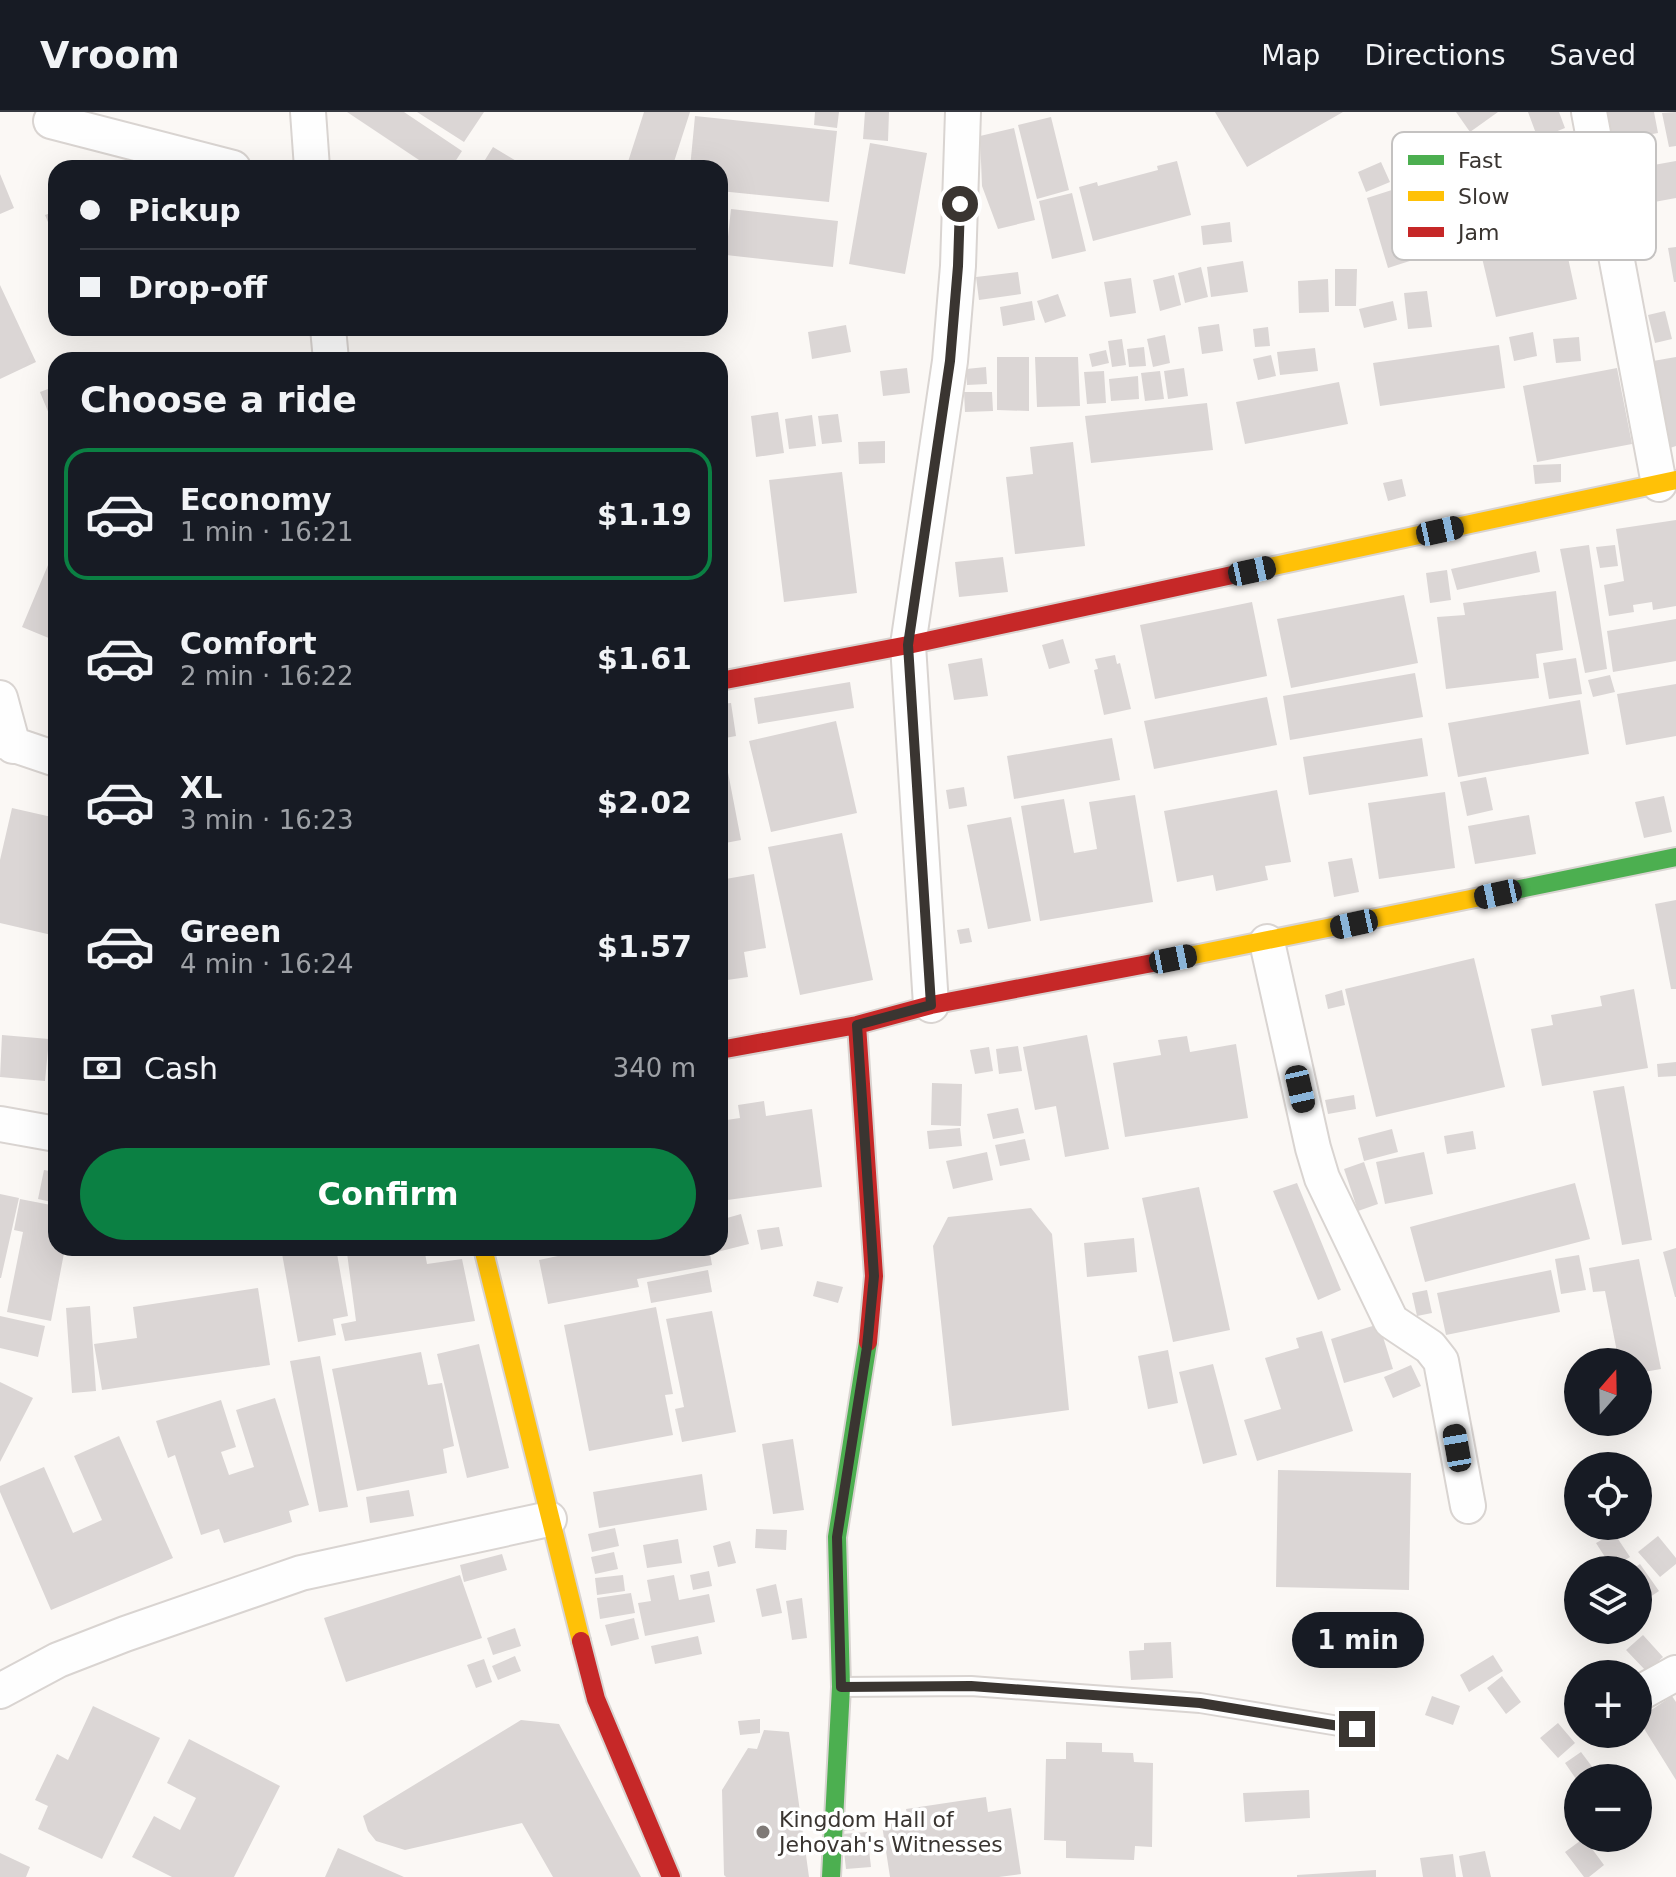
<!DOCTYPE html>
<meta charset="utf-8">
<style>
:root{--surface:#171b24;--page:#20242c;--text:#f1f3f6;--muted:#9ea1a6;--line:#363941;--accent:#0b8043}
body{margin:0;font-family:"DejaVu Sans",sans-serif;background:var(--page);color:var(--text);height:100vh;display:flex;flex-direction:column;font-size:30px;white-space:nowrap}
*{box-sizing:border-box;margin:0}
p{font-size:26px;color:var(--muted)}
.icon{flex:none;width:44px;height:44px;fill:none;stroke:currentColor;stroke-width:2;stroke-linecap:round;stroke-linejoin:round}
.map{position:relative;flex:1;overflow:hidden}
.side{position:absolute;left:48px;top:240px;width:680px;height:904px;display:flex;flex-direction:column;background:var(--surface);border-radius:24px;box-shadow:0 8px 32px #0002}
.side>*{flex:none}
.top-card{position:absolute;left:48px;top:48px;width:680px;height:176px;border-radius:24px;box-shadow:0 8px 32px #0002;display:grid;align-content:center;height:176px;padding:0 32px;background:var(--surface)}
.needle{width:52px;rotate:20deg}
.controls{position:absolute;left:1564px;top:1236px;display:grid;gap:16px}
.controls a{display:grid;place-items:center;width:88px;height:88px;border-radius:50%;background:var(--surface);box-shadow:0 8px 32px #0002;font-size:40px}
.end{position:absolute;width:36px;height:36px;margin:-18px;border:10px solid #3a3531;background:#fff;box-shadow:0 0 0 4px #fff}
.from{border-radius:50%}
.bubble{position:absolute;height:56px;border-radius:28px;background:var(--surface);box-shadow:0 8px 32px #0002;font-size:26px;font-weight:700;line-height:56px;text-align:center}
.car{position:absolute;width:24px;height:48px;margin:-24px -12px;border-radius:10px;box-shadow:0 0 6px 2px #0007;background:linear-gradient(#222 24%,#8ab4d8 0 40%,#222 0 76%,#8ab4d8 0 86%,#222 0)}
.top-card b{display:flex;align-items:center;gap:28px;height:76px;font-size:30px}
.top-card b+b{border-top:2px solid var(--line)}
.top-card i{width:20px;height:20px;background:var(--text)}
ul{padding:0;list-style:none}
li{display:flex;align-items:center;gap:24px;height:132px;margin:0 16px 12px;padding:0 16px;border:4px solid transparent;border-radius:24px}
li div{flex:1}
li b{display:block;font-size:30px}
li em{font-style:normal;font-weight:700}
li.on{border-color:var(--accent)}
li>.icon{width:72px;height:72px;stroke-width:1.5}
h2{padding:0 32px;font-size:36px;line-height:96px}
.pay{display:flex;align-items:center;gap:20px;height:88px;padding:0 32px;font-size:30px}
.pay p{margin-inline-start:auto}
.cta{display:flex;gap:16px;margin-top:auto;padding:16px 32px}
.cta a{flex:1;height:92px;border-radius:48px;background:var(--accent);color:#fff;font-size:32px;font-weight:700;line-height:92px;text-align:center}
header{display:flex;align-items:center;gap:48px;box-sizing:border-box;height:112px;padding:0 40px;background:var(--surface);border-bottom:2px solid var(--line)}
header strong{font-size:38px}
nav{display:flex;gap:44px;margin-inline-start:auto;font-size:28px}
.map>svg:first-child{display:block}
.building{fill:#dbd6d5}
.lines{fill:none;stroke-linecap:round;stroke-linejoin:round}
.lane-casing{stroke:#d9d4d1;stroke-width:22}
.street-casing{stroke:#d9d4d1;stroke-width:38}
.fast-casing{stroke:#d9d4d1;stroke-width:22}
.slow-casing{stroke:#d9d4d1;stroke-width:22}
.jam-casing{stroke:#d9d4d1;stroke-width:22}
.lane{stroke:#fefefe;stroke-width:18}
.street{stroke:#fefefe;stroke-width:34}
.fast{stroke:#4caf50;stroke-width:18}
.slow{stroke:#ffc107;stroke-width:18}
.jam{stroke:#c62828;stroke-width:18}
.route{stroke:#3a3531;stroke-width:10}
.poi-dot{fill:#7e7976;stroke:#fff;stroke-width:3}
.labels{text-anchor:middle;stroke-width:7;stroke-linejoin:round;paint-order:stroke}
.poi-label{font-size:22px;fill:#3a3531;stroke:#fff;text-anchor:start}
.key{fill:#fff;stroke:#c4c2c1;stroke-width:2}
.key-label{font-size:22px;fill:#3a3531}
</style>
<header>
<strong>Vroom</strong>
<nav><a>Map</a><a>Directions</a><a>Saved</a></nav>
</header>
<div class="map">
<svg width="1676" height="1765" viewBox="0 0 1676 1765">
<rect width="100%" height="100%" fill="#fbf8f5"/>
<path class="building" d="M347 0H404L462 39 451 56H431Z
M417 0H484L464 30Z
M644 0H690L672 56H636L627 53Z
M815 0H839L837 16 814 13Z
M865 0H889L888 29 863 27Z
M1215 0H1343L1247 55Z
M1456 0H1498L1470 20Z
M1528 0H1559L1565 16 1538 27Z
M1603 0H1654L1658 21 1608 30Z
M1676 0V34L1669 35 1662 1Z
M695 4 837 19 829 90 720 79V56H690Z
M1051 5 1069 78 1037 87 1018 13Z
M1014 16 1035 108 998 117 982 74 980 24Z
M870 31 927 41 905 162 849 152Z
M493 35 528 56H480Z
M1177 49 1191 103 1093 129 1079 75 1097 70 1098 74 1158 58 1157 54Z
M1676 49V86L1627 95 1620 59Z
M1381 50 1390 70 1366 80 1358 60Z
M1547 56 1553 83 1562 81 1573 130 1565 132 1577 187 1496 205 1465 74Z
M0 62 14 96 0 102Z
M1398 76 1419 146 1388 156 1367 86Z
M1072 81 1086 139 1052 147 1039 89Z
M731 97 838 109 833 155 726 143Z
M56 99V129L45 103Z
M1230 110 1232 130 1203 133 1201 114Z
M1676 135V170H1674L1668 136Z
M1243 149 1248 180 1211 185 1207 155Z
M1201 155 1208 185 1185 191 1178 161Z
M1335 157H1357L1356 194H1335Z
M1018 160 1021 182 979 188 976 165Z
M1174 163 1181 193 1160 199 1153 168Z
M1131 166 1136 201 1110 205 1104 170Z
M1328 167 1329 200 1299 201 1298 169Z
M0 173 36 250 0 267Z
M1427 179 1432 215 1408 217 1404 181Z
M1058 182 1066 204 1045 211 1037 189Z
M1032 189 1035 208 1003 214 1000 195Z
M1393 189 1397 208 1364 216 1359 197Z
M1665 199 1672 227 1655 231 1648 203Z
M1219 212 1223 239 1202 242 1198 215Z
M846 213 851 240 812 247 808 220Z
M1268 215 1270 234 1255 235 1253 217Z
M1533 220 1537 244 1514 249 1509 225Z
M1165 223 1170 251 1153 255 1147 227Z
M1579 225 1581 249 1556 251 1553 227Z
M1122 227 1126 253 1112 255 1108 229Z
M1499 233 1505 276 1380 294 1373 251Z
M1144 235 1146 254 1129 255 1127 237Z
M1315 236 1318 259 1280 263 1277 240Z
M1106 238 1109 251 1092 255 1089 242Z
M1271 243 1276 264 1258 268 1253 247Z
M997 245H1029V299L997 298Z
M1035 245H1078L1080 294 1037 295Z
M1676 245V334L1670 336 1653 249Z
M986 255 987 272 967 273 966 257Z
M907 256 910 281 883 284 880 259Z
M1184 256 1188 284 1168 287 1164 259Z
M1617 256 1632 332 1537 350 1523 274Z
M1104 259 1106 291 1087 292 1084 260Z
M1160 259 1164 287 1145 289 1141 261Z
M1138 264 1139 287 1111 289 1109 267Z
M1339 270 1348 312 1245 332 1236 290Z
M56 274V319L40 280Z
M964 280H992L993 299 965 300Z
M1207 291 1213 338 1091 351 1085 304Z
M778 300 784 341 756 345 751 304Z
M838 302 842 330 822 332 818 304Z
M812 303 816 334 789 337 785 307Z
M885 329V351L859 352 858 330Z
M1073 330 1085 434 1015 442 1006 365 1033 362 1030 335Z
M1561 352V370L1535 372 1533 353Z
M842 360 857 481 784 490 769 368Z
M1402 367 1406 384 1388 389 1383 371Z
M1676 408V494L1653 498 1652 490 1633 493 1634 500 1609 504 1604 473 1624 469 1616 417Z
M1589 433 1607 557 1585 561 1560 437Z
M1615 433 1618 454 1600 456 1596 435Z
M56 434V529L22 515Z
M1536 439 1540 460 1457 478 1451 457Z
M1003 445 1008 480 959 485 955 450Z
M1447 458 1451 488 1430 491 1426 461Z
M1556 479 1563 538 1536 542 1539 566 1446 577 1437 505 1465 503 1463 491Z
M1404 483 1418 551 1291 576 1277 507Z
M1252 490 1267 564 1155 587 1140 513Z
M1676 507V549L1613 560 1607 519Z
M1063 527 1070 551 1049 557 1042 533Z
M1115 543 1117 552 1120 551 1131 597 1104 603 1094 558 1098 557 1095 547Z
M982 546 988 584 954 588 948 552Z
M1576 546 1582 582 1549 587 1543 551Z
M1415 561 1423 605 1290 628 1283 584Z
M1610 563 1615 580 1593 585 1588 568Z
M850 570 854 596 758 612 754 586Z
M1676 572V624L1626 633 1617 582Z
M1267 585 1277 633 1154 657 1144 609Z
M1580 588 1589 642 1458 665 1448 611Z
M731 591 736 624 720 627V592Z
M836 609 857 701 771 720 749 629Z
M1112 626 1120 668 1014 687 1007 644Z
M1422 626 1428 664 1309 683 1303 645Z
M726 650 741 728 720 732V651Z
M1486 665 1493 698 1467 704 1460 670Z
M964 675 967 694 949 697 946 678Z
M1277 678 1291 750 1265 754 1268 768 1216 779 1213 763 1177 770 1164 699Z
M1445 680 1455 756 1379 767 1368 691Z
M1135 683 1153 790 1040 809 1021 694 1064 687 1074 741 1097 737 1089 690Z
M1664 684 1672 720 1644 726 1635 690Z
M12 696 56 706V824L0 811V748Z
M1529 703 1536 742 1475 752 1468 714Z
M1011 705 1031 809 988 817 967 713Z
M842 721 873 868 800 883 768 735Z
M1352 746 1359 780 1334 785 1328 750Z
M754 762 766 836 744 840 748 865 720 869V768Z
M1676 788V877H1671L1655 792Z
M969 816 972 830 960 832 957 818Z
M1474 846 1505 975 1376 1005 1345 877Z
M1634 877 1648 956 1542 974 1531 917 1553 913 1551 903 1602 894 1600 884Z
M1342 878 1345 893 1328 897 1325 883Z
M2 923 49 927 45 969 0 965Z
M1087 923 1109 1037 1065 1045 1056 994 1035 998 1023 935Z
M1187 924 1190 940 1236 932 1248 1006 1125 1025 1113 951 1161 943 1158 928Z
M1018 934 1022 959 999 962 996 937Z
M989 935 993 959 975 962 970 938Z
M1676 950V964L1658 965 1657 952Z
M932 971 962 972 961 1014 931 1013Z
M1624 974 1652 1128 1622 1133 1593 979Z
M1354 983 1356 997 1328 1002 1325 988Z
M764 989 766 1004 812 997 822 1075 720 1089V1009L740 1006 738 993Z
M1018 996 1024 1021 993 1027 987 1002Z
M960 1016 962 1034 929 1037 927 1019Z
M1392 1017 1398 1040 1364 1049 1358 1026Z
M1473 1019 1476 1037 1447 1042 1444 1024Z
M1025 1027 1030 1048 1000 1054 995 1033Z
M987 1040 993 1068 953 1077 946 1049Z
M1424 1040 1433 1082 1385 1092 1376 1050Z
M1364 1050 1378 1092 1358 1099 1344 1057Z
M44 1058 56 1060V1091L38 1087Z
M1297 1071 1341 1178 1318 1188 1273 1079Z
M1575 1071 1590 1127 1425 1170 1410 1115Z
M1199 1075 1230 1218 1173 1230 1142 1086Z
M0 1082 19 1086 1 1166H0Z
M20 1087 56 1094V1136H65L51 1209 7 1200 23 1120 14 1118Z
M1031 1096 1052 1122 1069 1298 952 1314 933 1134 948 1105Z
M741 1102 749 1132 717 1140 716 1136H720V1108Z
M779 1115 783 1134 761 1138 757 1118Z
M1134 1126 1137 1160 1087 1165 1084 1131Z
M281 1136H336L348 1204 333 1207 336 1223 298 1230Z
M379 1136H424L427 1152 462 1147 475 1209 345 1229 341 1212 356 1209 347 1141Z
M571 1136H709L712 1153 637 1167 639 1175 548 1192 539 1148 572 1141Z
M1676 1136V1185H1675L1663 1140Z
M1579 1143 1586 1178 1561 1182 1555 1147Z
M1639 1147 1661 1257 1638 1261V1250H1619L1605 1179 1593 1180 1589 1156Z
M708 1158 712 1180 651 1191 647 1170Z
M1551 1158 1560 1200 1446 1223 1437 1181Z
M817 1169 843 1175 838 1191 813 1184Z
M258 1176 270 1253 102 1278 94 1232 137 1226 133 1195Z
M1427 1178 1432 1201 1417 1204 1412 1181Z
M90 1194 96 1279 72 1281 66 1196Z
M656 1195 673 1282 665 1283 673 1323 589 1339 564 1213Z
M712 1199 736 1320 682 1330 675 1297 684 1295 666 1207Z
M0 1204 45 1214 38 1245 0 1236Z
M1379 1212 1393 1257 1344 1271 1331 1227Z
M1322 1219 1353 1319 1257 1349 1244 1308 1281 1297 1265 1246 1299 1236 1296 1226Z
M479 1232 509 1356 467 1366 437 1242Z
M1168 1238 1178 1291 1148 1297 1138 1244Z
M421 1240 428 1273 442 1271 454 1334 443 1337 447 1361 357 1379 332 1257Z
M320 1244 348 1395 319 1400 290 1249Z
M1213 1252 1237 1343 1203 1352 1179 1260Z
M1411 1253 1421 1274 1393 1286 1384 1265Z
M0 1270 33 1286 0 1350Z
M275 1286 309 1393 289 1399 292 1410 224 1431 219 1417 201 1423 175 1343 168 1346 156 1309 221 1288 236 1335 221 1340 229 1363 254 1355 236 1298Z
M119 1324 173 1446 51 1498 0 1380V1374L44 1355 73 1421 102 1408 74 1344Z
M793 1327 804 1398 773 1402 762 1332Z
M1278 1358 1411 1361 1409 1478 1276 1475Z
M702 1362 707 1398 599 1416 593 1380Z
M409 1378 414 1404 370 1411 366 1385Z
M615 1416 619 1434 592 1440 588 1422Z
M756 1417 787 1418 786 1438 755 1436Z
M1614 1421 1630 1445 1612 1456 1596 1431Z
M1658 1424 1676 1446V1452L1660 1465 1638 1440Z
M678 1427 682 1451 647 1456 643 1433Z
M730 1429 736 1451 718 1455 713 1434Z
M614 1440 618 1457 595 1462 591 1445Z
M502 1442 507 1458 464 1470 460 1453Z
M1640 1452 1659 1479 1638 1493V1458H1631Z
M709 1459 712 1474 693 1478 690 1463Z
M460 1463 482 1526 346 1570 324 1506Z
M623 1463 625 1479 597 1483 595 1466Z
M674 1463 679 1488 709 1482 715 1510 645 1524 638 1491 651 1489 647 1468Z
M776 1472 782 1501 762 1505 756 1477Z
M631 1481 635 1501 600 1507 597 1486Z
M802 1486 807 1526 792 1528 786 1489Z
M634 1506 639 1527 611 1534 605 1513Z
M515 1516 521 1534 493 1543 487 1526Z
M1643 1523 1663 1545 1647 1560 1626 1538Z
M698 1524 702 1542 655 1552 651 1534Z
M1171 1530 1173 1566 1131 1568 1129 1539 1144 1538V1531Z
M1493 1543 1503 1559 1469 1580 1460 1563Z
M515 1544 521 1559 498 1568 492 1554Z
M484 1547 492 1570 476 1576 467 1553Z
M1502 1564 1521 1590 1506 1602 1487 1576Z
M1432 1584 1460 1594 1453 1613 1425 1603Z
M1672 1584 1676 1590V1668L1638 1607Z
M93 1594 160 1626 102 1747 38 1717 48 1694 35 1688 57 1642 68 1648Z
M760 1607V1621L740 1623 738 1609Z
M521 1608 559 1612 641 1765H553L522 1711 405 1738 376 1729 368 1719 363 1704Z
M1558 1611 1575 1631 1558 1646 1540 1626Z
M764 1618 789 1620 809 1765H726L724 1763 722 1678 748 1636 757 1637Z
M189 1627 280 1674 234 1765H172L132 1745 154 1704 180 1718 196 1686 167 1671Z
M1066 1630 1102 1631V1640L1133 1641 1134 1650 1153 1651 1152 1735 1135 1734 1134 1748 1066 1746V1729L1044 1728 1046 1647H1066Z
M1581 1640 1593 1656 1576 1667 1565 1651Z
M1309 1678 1310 1706 1245 1710 1243 1681Z
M986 1685 988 1700 1011 1696 1021 1762 999 1765H890L882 1713 908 1709 906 1697Z
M866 1702 868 1717 844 1719 842 1704Z
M867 1720 871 1755 846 1757 842 1722Z
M1584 1726 1604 1753 1589 1765H1584L1565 1740Z
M338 1736 404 1765H325Z
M1485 1739 1491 1765H1463L1459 1744Z
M0 1741 30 1755 26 1765H0Z
M1453 1742 1456 1765H1423L1420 1746Z
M1376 1758V1765H1297V1763Z"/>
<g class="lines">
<g class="lane-casing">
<path id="lane" d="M841 1575 971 1574 1200 1591 1357 1617"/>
</g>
<g class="street-casing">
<path id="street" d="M308 0 312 56
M1589 0 1659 372
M51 9 233 56
M328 216 331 248
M0 586 13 634
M0 628 56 647
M1267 830 1313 1036 1322 1066 1391 1209 1430 1235 1441 1249 1468 1394
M931 893 908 533 950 249 958 154 963 0
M0 1012 56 1022
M0 1579 58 1548 125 1522 301 1461 549 1407
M1638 1582 1676 1561"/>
</g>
<g class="fast-casing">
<path id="fast" d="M1510 779 1676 745
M831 1765 841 1575 837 1425 868 1230"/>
</g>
<g class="slow-casing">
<path id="slow" d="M1260 457 1676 368
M1179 846 1510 779
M483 1136 581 1529"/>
</g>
<g class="jam-casing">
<path id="jam" d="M720 569 908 533 1260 457
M857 913 874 1164 868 1230
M720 938 857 913 931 893 1179 846
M581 1529 596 1587 671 1765"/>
</g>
<use href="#lane" class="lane"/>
<use href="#street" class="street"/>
<use href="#fast" class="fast"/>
<use href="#slow" class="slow"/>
<use href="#jam" class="jam"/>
</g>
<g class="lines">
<path class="route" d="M960 92 958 154 950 249 908 533 931 893 857 913 874 1164 867 1235 837 1425 841 1575 971 1574 1200 1591 1357 1617"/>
</g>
<circle class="poi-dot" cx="763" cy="1720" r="8"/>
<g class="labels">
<g class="poi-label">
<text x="779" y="1715">Kingdom Hall of<tspan x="779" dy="25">Jehovah's Witnesses</tspan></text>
</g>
</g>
<rect x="1392" y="20" width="264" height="128" rx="12" class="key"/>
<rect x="1408" y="43" width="36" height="10" fill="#4caf50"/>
<rect x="1408" y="79" width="36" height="10" fill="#ffc107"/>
<rect x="1408" y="115" width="36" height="10" fill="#c62828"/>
<g class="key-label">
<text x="1458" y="56">Fast</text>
<text x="1458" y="92">Slow</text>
<text x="1458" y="128">Jam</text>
</g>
</svg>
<div class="controls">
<a><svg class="needle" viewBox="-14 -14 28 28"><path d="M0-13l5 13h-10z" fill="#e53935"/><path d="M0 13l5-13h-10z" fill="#9ea1a6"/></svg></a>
<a><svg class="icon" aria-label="locate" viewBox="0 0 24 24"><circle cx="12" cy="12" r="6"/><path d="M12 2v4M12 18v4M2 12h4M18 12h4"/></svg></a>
<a><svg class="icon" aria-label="layers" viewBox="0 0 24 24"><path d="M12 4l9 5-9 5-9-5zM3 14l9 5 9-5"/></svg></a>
<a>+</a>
<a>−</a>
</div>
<i class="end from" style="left:960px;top:92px"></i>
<i class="end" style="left:1357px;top:1617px"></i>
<div class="bubble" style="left:1292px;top:1500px;width:132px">1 min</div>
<i class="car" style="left:1440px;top:419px;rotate:78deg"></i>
<i class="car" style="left:1252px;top:459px;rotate:78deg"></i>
<i class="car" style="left:1498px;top:782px;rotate:258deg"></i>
<i class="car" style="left:1354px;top:812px;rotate:258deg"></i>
<i class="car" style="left:1173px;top:847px;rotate:79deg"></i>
<i class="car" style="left:1300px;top:977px;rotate:167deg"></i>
<i class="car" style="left:1457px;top:1336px;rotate:350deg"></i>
<div class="top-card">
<b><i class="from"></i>Pickup</b>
<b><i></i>Drop-off</b>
</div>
<section class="side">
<h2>Choose a ride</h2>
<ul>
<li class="on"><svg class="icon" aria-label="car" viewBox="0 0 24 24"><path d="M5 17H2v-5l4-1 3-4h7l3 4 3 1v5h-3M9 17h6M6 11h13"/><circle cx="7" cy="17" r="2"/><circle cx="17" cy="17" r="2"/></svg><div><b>Economy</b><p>1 min · 16:21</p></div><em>$1.19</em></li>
<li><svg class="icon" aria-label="car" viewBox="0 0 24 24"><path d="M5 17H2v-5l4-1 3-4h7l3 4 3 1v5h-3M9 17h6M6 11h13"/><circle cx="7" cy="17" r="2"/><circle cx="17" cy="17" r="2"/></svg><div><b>Comfort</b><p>2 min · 16:22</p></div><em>$1.61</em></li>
<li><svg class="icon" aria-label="car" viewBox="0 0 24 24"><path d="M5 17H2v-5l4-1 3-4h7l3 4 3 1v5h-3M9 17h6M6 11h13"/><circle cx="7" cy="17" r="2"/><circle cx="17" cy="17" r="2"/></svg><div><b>XL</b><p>3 min · 16:23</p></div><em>$2.02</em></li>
<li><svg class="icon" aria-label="car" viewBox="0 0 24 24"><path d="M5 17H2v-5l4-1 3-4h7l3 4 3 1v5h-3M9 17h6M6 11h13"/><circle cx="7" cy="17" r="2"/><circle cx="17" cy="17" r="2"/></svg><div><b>Green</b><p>4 min · 16:24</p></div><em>$1.57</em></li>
</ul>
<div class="pay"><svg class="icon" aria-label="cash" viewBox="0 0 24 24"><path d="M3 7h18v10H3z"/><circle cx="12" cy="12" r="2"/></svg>Cash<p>340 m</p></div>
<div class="cta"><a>Confirm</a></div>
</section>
</div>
